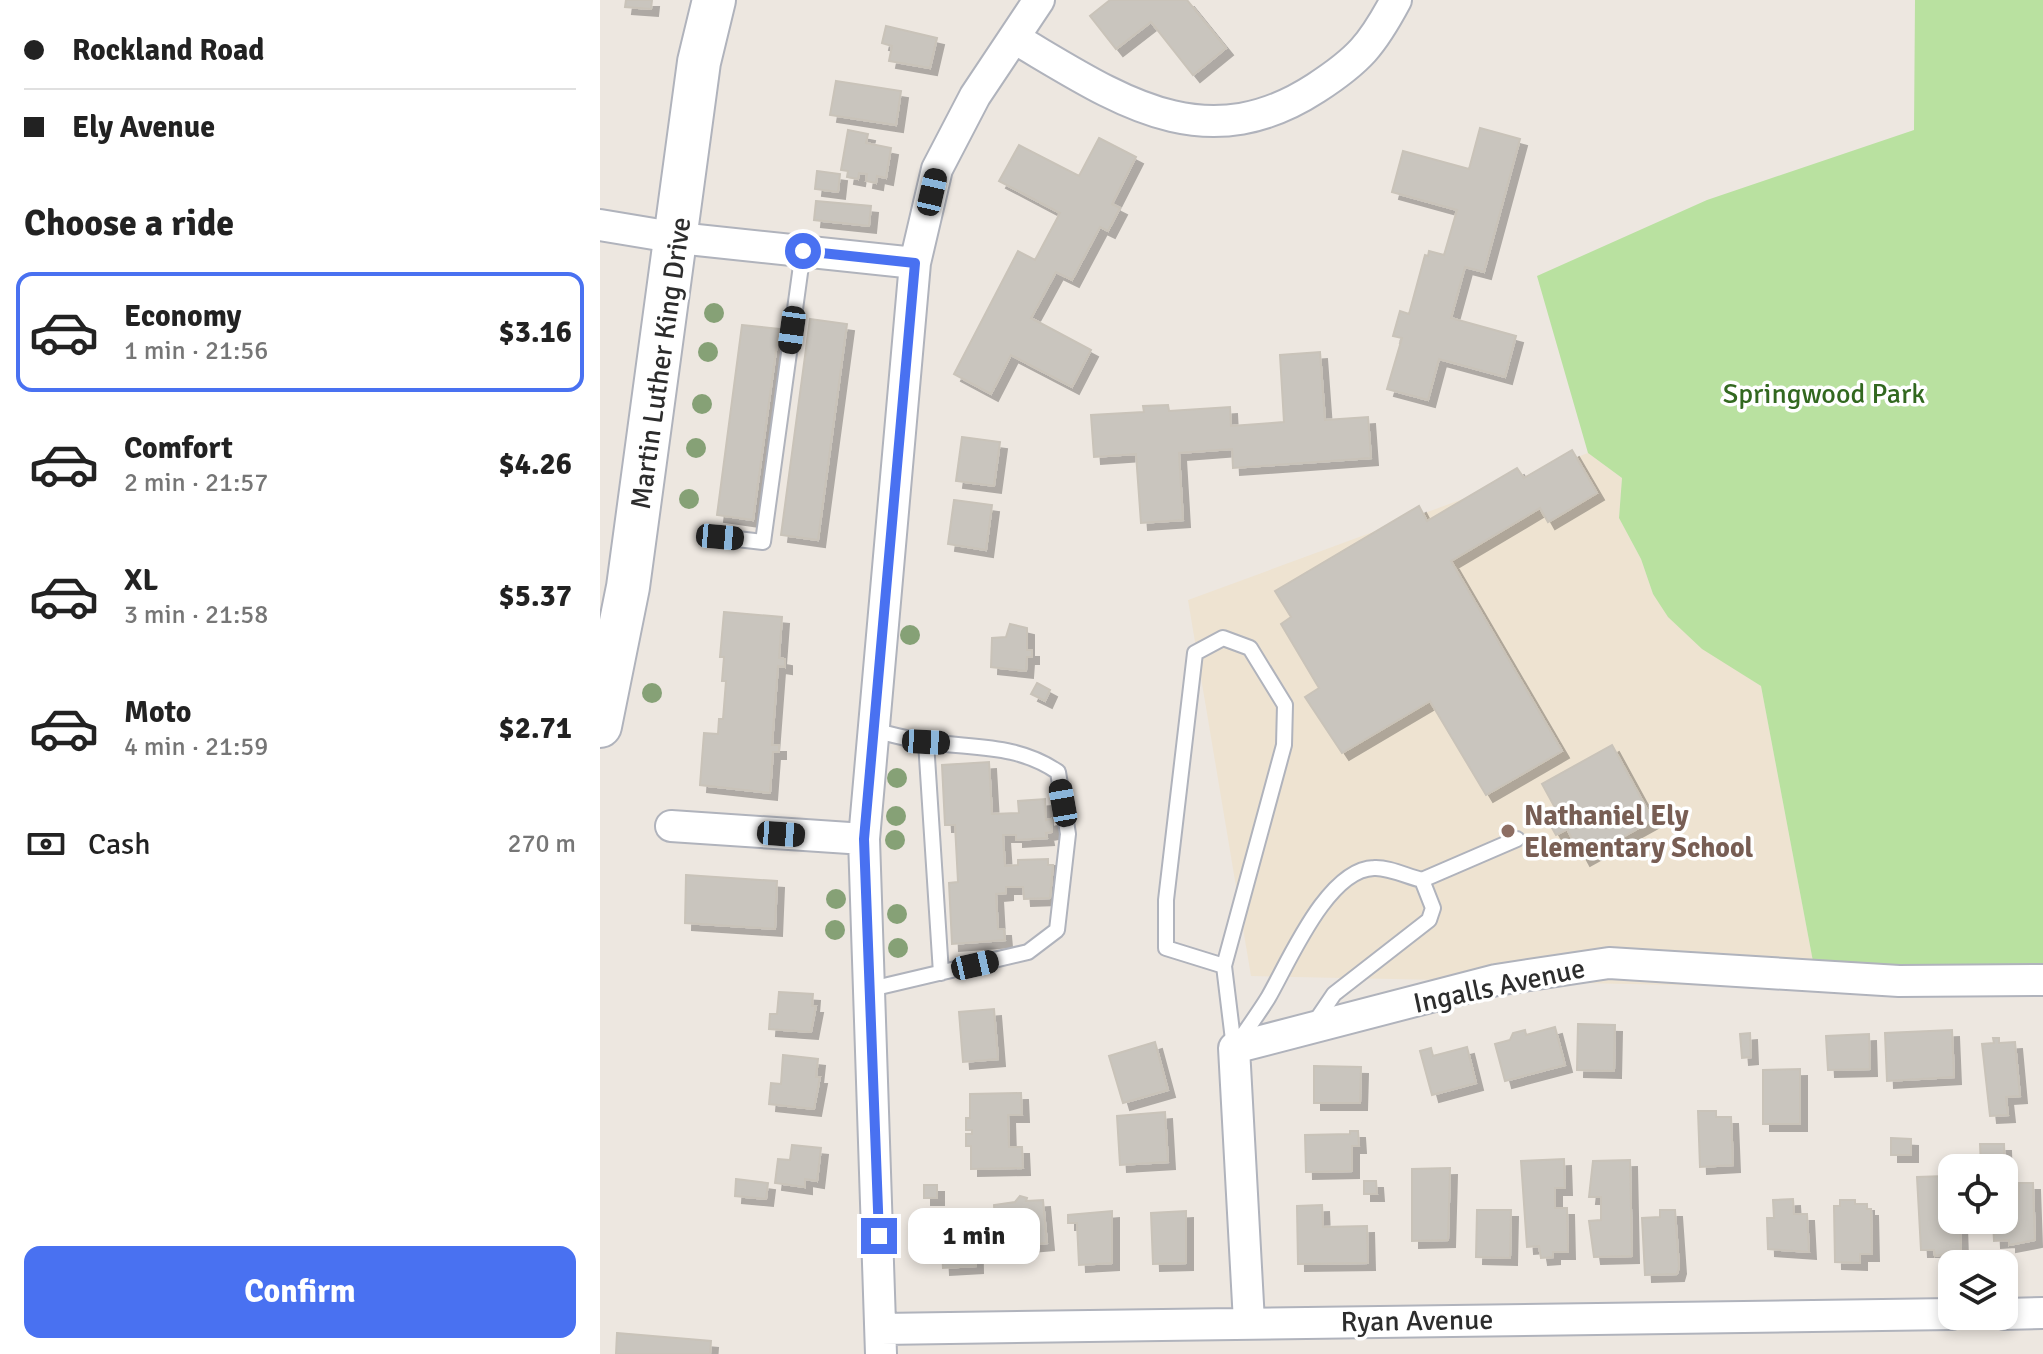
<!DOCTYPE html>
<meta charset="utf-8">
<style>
:root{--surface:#fff;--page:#f2f2f2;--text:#222;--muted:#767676;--line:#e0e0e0;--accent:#4971f1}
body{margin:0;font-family:Signika,sans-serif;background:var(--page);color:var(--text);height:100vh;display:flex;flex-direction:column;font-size:30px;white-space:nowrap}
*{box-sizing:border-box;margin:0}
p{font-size:26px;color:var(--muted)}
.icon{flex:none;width:44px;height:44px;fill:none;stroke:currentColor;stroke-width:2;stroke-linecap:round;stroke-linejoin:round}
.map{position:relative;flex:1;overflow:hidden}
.drawer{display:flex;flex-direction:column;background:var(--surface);width:600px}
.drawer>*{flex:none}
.guide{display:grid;align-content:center;height:176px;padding:0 24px;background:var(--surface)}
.buttons{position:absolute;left:1338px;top:1154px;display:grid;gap:16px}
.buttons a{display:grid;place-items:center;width:80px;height:80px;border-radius:16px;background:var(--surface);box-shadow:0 4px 12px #0003;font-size:40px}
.end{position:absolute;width:36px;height:36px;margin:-18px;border:10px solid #4971f1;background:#fff;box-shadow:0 0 0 4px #fff}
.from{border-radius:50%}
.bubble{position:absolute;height:56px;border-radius:16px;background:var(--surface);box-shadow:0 4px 12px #0003;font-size:26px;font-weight:800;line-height:56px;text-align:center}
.car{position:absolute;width:24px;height:48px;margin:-24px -12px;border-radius:10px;box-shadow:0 0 6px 2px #0007;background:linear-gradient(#222 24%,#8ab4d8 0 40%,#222 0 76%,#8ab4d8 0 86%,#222 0)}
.guide b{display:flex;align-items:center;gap:28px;height:76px;font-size:30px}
.guide b+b{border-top:2px solid var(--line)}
.guide i{width:20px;height:20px;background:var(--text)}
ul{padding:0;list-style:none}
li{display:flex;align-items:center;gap:24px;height:120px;margin:0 16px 12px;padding:0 8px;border:4px solid transparent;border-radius:16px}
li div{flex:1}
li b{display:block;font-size:30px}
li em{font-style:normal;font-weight:800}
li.active{border-color:var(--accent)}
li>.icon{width:72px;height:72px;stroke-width:1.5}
h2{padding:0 24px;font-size:36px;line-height:96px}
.pay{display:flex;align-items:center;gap:20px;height:88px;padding:0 24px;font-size:30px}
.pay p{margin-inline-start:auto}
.cta{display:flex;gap:16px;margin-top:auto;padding:16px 24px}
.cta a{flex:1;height:92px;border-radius:16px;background:var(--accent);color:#fff;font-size:32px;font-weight:800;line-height:92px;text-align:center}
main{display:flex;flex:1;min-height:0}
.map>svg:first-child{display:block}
.education{fill:#eee3d1}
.green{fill:#b9e1a0}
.building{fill:#c9c5be;stroke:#c9c3b9;stroke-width:2;filter:url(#shadow)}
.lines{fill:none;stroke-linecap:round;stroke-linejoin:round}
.lane-casing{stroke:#b0b3bc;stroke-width:18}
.street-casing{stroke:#b0b3bc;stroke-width:34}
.secondary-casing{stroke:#b0b3bc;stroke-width:46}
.lane{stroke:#fff;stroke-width:14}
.street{stroke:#fff;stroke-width:30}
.secondary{stroke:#fff;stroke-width:42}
.tree{fill:#86a176}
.route{stroke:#4971f1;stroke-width:10}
.education-dot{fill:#8d6e63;stroke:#fff;stroke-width:3}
.labels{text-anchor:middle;stroke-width:7;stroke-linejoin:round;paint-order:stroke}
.street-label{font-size:28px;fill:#2d2d2d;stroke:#fff}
.park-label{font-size:28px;fill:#32681f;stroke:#fff}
.education-label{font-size:28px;font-weight:bold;fill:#785e54;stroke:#fff;text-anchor:start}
</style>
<main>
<section class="drawer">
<div class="guide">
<b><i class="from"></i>Rockland Road</b>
<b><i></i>Ely Avenue</b>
</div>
<h2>Choose a ride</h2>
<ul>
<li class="active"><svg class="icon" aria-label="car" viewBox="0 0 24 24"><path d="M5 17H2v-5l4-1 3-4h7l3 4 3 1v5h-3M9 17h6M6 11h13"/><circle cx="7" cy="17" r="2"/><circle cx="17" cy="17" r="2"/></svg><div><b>Economy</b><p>1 min · 21:56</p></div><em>$3.16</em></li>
<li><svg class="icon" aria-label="car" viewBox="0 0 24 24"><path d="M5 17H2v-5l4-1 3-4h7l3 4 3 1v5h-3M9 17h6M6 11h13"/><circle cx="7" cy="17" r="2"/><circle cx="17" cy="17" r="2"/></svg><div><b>Comfort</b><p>2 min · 21:57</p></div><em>$4.26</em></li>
<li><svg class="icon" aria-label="car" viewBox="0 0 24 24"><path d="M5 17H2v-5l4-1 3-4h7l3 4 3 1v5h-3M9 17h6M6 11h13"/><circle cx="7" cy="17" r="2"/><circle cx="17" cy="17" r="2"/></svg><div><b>XL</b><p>3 min · 21:58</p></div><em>$5.37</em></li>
<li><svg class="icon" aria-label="car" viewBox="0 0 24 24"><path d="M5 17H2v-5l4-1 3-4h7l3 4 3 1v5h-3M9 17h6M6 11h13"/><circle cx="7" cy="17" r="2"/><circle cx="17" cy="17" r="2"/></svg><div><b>Moto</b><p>4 min · 21:59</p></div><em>$2.71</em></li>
</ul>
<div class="pay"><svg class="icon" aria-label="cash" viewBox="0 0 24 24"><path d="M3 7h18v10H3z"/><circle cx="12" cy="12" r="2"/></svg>Cash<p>270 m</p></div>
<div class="cta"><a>Confirm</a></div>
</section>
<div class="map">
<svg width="1443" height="1354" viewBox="0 0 1443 1354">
<defs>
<filter id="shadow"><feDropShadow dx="7" dy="7" stdDeviation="0" flood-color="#0004"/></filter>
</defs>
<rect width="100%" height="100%" fill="#ede7e0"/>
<path class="education" d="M988 453 1022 478 1019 518 1041 559 1053 594 1127 664 1161 686 1218 988 651 976 588 600Z"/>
<path class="green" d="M1315 0H1443V993L1218 988 1161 686 1102 649 1068 617 1053 594 1041 559 1019 518 1022 478 988 453 937 276 1107 200 1314 130Z"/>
<path class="building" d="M26 0H52L51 9 25 7Z
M510 0H587L626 48 593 75 551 22 516 49 490 16Z
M286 26 337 38 330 68 289 61 292 46 282 43Z
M236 81 301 91 296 125 230 115Z
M880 128 920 139 884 272 865 267 851 318 916 336 905 377 839 359 828 400 787 389 802 338 793 336 800 311 809 314 825 255 828 256 829 251 844 255 857 210 792 192 803 151 869 169Z
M248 130 268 134 266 143 291 148 286 178 277 176 276 183 266 181 267 174 259 173 258 179 247 177 248 171 241 170Z
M499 138 536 157 512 204 520 208 508 231 500 227 472 280 456 272 431 318 491 350 472 387 411 355 391 394 354 374 418 251 435 260 460 213 399 181 419 145 479 176Z
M217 171 240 174 238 192 215 189Z
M216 201 271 206 269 226 214 220Z
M210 319 247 324 218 540 181 535Z
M142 325 179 329 153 520 117 515Z
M720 352 725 420 768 417 771 458 633 468 632 449 579 453 583 520 541 523 536 454 494 457 491 415 544 412 543 406 568 405 569 411 630 407 631 426 684 422 680 355Z
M362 437 400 442 394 486 356 481Z
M972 450 997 493 948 522 940 508 851 561 962 751 886 795 830 701 742 753 705 697 719 688 681 624 691 617 675 591 819 506 827 521 917 468 924 478Z
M354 500 392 505 386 550 348 544Z
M124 612 182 617 179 658 185 659V667L178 666 172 745H179V752H173L170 793 100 785 104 733 118 734 119 719H123L126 681H122L124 657H120Z
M410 624 427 628V650H432V657H427L426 671 391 667 392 638 406 637Z
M437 683 450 690 445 701 431 694Z
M1012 745 1053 820 983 859 967 829 956 835 948 821 959 815 942 784Z
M389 762 392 814 419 813 418 801 445 799 446 820 451 819 452 832 446 833 447 838 416 840V835H403L405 866 418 865V860L448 859V865H453L450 898 424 899 423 887H406V893L396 894 398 929H404L405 940 352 944 349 883 358 882 355 825H345L342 765Z
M86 875 177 881 175 929 85 923Z
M179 992 213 994 212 1006H216L211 1032 169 1029 170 1014H177Z
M394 1009 398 1059 363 1062 359 1012Z
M978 1024 1015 1025 1014 1071 977 1070Z
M955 1027 965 1065 905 1081 895 1044 910 1040 913 1033 925 1030 926 1035Z
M1352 1030 1354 1077 1287 1081 1285 1033Z
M1150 1033 1151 1057 1142 1058 1140 1034Z
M1269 1034 1270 1069 1228 1070 1226 1036Z
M1393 1038H1399V1043L1415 1042 1420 1096 1406 1097 1408 1115 1390 1116 1382 1044 1394 1043Z
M555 1042 568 1090 523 1103 509 1056Z
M867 1047 876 1083 832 1095 820 1051 831 1048 833 1056Z
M183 1055 218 1059 216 1077H220L214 1109 169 1104 171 1083 181 1084Z
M714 1066 761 1067 760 1103H714Z
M1200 1069V1124H1163V1070Z
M421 1093 422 1115H408L409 1147H422L423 1168 371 1169V1146H366V1134H372V1130H366V1118H370V1094Z
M1098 1111H1116V1117H1131L1133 1165 1100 1167Z
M565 1112 568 1162 520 1165 517 1116Z
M750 1131H758L759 1146H752V1171L706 1172 705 1135 750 1134Z
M1291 1138 1311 1139V1155H1291Z
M1380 1144H1404L1405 1172 1404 1168H1381Z
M192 1145 221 1148 217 1181 205 1179V1187L175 1183 178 1159 190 1160Z
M964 1159 965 1188H955V1208H967L968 1252H953V1257L941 1258 939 1246 927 1247 921 1161Z
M1030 1160 1032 1256 994 1257 989 1221 1001 1220V1197H989L993 1161Z
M850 1168 848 1240 812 1241V1169Z
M1346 1176 1350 1180 1352 1220H1360L1361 1251 1335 1256 1334 1250H1321L1317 1177Z
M136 1179 168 1183 166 1199 135 1196Z
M764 1181H776L777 1194H764Z
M1419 1183H1433L1435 1240 1409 1245V1240L1394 1241 1393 1220H1404V1199H1419Z
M324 1185H337V1198H324Z
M420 1196 427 1198 426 1201 443 1200 447 1243 414 1246 413 1235 396 1237 394 1205 415 1202Z
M1193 1199 1194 1214H1207L1209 1252 1168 1249 1167 1218H1174L1173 1200Z
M1240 1200H1255V1204H1267V1209H1271L1272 1254H1260V1263L1235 1262 1234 1206H1240Z
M722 1205 723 1227 767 1226 768 1263 698 1264 697 1206Z
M877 1210H911L910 1258 876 1257Z
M1060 1210H1075L1079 1267 1077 1274 1045 1275 1042 1218 1060 1217Z
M512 1211V1263L479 1265 477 1223H468V1215Z
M586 1211V1263L553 1264 551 1213Z
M375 1214 376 1266 343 1268 340 1216Z
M17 1333 111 1341 110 1354H16Z"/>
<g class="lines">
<g class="lane-casing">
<path id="lane" d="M120 537 163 542 203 251
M326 742 341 973
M822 880 917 839
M624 966 566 948V900L595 653 623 638 650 648 685 705 684 745 624 966 634 1048
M271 989 428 952 457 930 468 834 458 772C416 743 371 749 323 741 306 739 290 734 273 730
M637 1044C647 1029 658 1014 668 998 688 964 727 869 774 868 789 867 808 877 822 880L833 908 829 920 734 994 713 1025"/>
</g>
<g class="street-casing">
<path id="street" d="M414 38C515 97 602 162 716 88 759 60 772 45 796 0
M0 225 78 238 315 263
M71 826 264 839
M1404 1314 1443 1313
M649 1322 634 1048 896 980 1009 963 1299 981 1443 980
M281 1329 1352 1314
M281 1354 264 839 315 263 337 169 375 96 439 0"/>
</g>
<g class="secondary-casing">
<path id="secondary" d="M0 726 28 587 99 62 114 0"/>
</g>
<use href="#lane" class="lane"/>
<use href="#street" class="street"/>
<use href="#secondary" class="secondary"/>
</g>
<g class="tree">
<circle cx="114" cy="313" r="10"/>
<circle cx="108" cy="352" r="10"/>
<circle cx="102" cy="404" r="10"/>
<circle cx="96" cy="448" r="10"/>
<circle cx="89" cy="499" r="10"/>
<circle cx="310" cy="635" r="10"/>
<circle cx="52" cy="693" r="10"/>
<circle cx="297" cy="778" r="10"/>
<circle cx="296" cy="816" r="10"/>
<circle cx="295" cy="840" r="10"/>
<circle cx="236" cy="899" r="10"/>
<circle cx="297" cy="914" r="10"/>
<circle cx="235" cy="930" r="10"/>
<circle cx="298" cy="948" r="10"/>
</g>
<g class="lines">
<path class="route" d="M203 251 315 263 264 839 279 1236"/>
</g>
<circle class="education-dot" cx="908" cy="831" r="8"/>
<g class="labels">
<g class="street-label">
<text transform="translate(60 363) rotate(-82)" y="10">Martin Luther King Drive</text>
<text transform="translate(899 985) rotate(-12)" y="10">Ingalls Avenue</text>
<text transform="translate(817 1320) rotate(-1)" y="10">Ryan Avenue</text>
</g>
<g class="park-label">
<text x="1224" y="403">Springwood Park</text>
</g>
<g class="education-label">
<text x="924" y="825">Nathaniel Ely<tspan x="924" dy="32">Elementary School</tspan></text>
</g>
</g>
</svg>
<div class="buttons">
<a><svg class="icon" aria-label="locate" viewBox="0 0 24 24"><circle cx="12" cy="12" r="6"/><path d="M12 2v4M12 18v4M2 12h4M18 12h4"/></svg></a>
<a><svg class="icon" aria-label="layers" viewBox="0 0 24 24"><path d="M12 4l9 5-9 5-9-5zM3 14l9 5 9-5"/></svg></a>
</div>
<i class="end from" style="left:203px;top:251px"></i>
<i class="end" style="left:279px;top:1236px"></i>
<div class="bubble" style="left:308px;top:1208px;width:132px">1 min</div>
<i class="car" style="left:332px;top:192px;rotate:13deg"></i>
<i class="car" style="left:192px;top:330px;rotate:188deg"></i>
<i class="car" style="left:120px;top:537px;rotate:95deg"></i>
<i class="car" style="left:326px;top:742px;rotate:93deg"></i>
<i class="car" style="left:463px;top:803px;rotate:350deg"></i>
<i class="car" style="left:181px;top:834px;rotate:94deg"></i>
<i class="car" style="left:375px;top:965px;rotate:77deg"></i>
</div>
</main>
